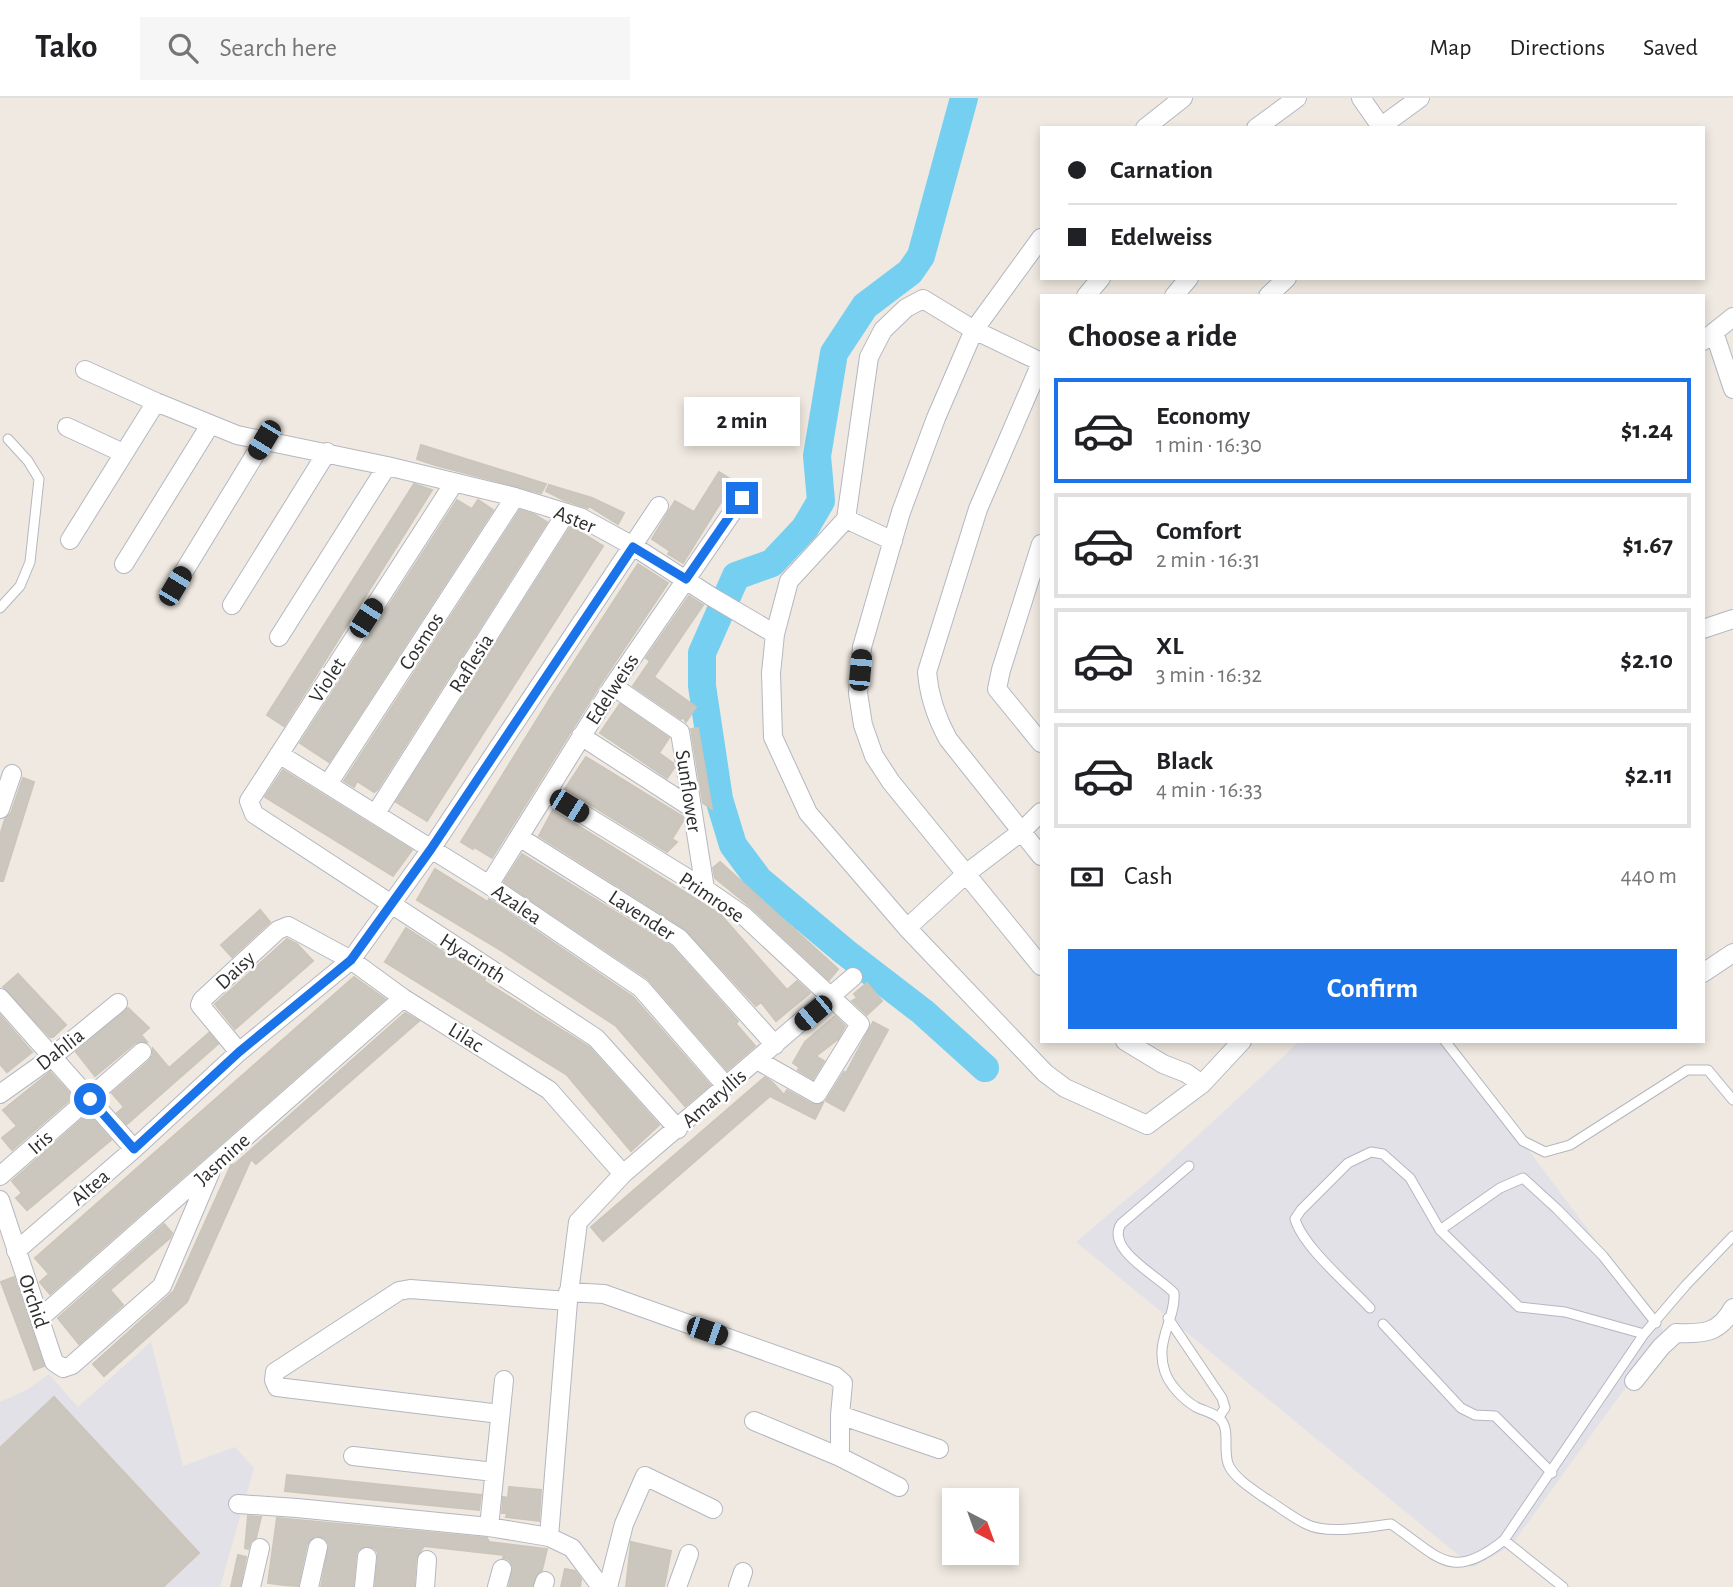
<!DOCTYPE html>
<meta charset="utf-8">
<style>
:root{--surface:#fff;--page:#f6f6f6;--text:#202124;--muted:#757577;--line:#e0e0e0;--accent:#1a73e8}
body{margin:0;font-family:"Alegreya Sans",sans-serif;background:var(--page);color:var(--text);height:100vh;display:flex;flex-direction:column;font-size:26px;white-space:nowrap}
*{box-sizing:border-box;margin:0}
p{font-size:23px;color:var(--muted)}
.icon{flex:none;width:38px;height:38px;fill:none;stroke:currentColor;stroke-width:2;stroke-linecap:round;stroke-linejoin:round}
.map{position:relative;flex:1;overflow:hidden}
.sheet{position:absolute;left:1040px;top:196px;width:665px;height:749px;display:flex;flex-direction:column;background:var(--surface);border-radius:0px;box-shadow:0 4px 10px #0003}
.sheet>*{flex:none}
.banner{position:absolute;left:1040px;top:28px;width:665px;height:154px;border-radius:0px;box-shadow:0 4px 10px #0003;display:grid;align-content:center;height:154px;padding:0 28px;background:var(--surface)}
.needle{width:46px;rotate:139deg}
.fabs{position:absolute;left:942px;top:1390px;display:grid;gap:14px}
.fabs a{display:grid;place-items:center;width:77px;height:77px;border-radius:0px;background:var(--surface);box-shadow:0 4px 10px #0003;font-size:35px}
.end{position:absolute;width:32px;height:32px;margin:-16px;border:9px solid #1a73e8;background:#fff;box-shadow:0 0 0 4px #fff}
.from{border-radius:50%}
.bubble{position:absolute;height:49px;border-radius:0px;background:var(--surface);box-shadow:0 4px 10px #0003;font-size:23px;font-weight:600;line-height:49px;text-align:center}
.car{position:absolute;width:21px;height:42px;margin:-21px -10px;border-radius:9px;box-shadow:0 0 5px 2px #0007;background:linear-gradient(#222 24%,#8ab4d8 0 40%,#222 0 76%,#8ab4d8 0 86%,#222 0)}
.banner b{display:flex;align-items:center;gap:24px;height:66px;font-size:26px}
.banner b+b{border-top:2px solid var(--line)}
.banner i{width:18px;height:18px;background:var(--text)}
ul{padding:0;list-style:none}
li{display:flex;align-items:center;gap:21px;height:105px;margin:0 14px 10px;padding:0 14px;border:4px solid var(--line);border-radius:0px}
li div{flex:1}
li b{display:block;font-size:26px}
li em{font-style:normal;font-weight:600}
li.active{border-color:var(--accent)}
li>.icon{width:63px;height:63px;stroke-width:1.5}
h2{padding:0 28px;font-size:32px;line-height:84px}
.pay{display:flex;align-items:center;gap:18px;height:77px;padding:0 28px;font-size:26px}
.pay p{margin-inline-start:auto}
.button{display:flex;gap:14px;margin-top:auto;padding:14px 28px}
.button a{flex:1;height:80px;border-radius:0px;background:var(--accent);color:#fff;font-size:28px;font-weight:600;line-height:80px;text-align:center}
header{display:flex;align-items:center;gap:42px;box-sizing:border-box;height:98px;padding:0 35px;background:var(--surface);border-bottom:2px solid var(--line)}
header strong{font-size:33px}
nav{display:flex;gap:38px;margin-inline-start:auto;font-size:24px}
.search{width:490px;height:63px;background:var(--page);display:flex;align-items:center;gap:18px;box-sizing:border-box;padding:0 24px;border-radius:0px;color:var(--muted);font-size:26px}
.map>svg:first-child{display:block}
.industrial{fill:#e3e1e8}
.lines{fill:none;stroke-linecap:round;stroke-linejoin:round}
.river{stroke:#75cff0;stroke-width:28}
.building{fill:#cbc7bf;stroke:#cbc5ba;stroke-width:2}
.service-casing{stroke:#b4b7c1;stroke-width:11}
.minor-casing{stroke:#b4b7c1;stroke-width:20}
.service{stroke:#fff;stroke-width:9}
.minor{stroke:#fff;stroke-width:18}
.route{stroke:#1a73e8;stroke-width:9}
.labels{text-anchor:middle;stroke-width:5;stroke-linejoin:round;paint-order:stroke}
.street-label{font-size:21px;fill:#2e2e2e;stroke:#fff}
</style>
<header>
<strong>Tako</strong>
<div class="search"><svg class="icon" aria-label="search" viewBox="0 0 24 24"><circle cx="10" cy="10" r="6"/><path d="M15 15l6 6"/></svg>Search here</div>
<nav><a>Map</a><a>Directions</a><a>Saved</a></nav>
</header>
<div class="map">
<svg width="1733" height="1489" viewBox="0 0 1733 1489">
<rect width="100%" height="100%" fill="#efe9e1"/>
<path class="industrial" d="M1300 943H1443L1480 987 1665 1235 1511 1448 1473 1469 1076 1144 1154 1078Z
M151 1244 183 1368 235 1349 254 1370 220 1489H0V1304L28 1291 49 1276 78 1309Z"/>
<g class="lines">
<path class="river" d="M964 0 921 158 910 174 865 208 834 255 817 358 821 403 805 430 772 465 736 478 702 555V588L719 701 733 747 759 782 845 854 923 914 985 970"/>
</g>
<path class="building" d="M421 347 546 386 541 395 435 367 417 361Z
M719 374 734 383 683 465 668 456 670 453 652 441 675 403 694 414Z
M414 386 432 392 284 628 267 617Z
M549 387 592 400 624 415 618 426 589 408 588 410 564 402 546 393Z
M457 402 472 411 478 402 493 412 329 664 300 645Z
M520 412 535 417 547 424 377 692 374 694 357 683 354 689 344 683Z
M571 428 603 448 427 723 396 704Z
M638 466 668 485 603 582 492 760 474 749 473 751 461 744 551 599Z
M689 498 703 507 654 579 696 609 686 624 683 619 681 621 633 588 650 563 646 560Z
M620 606 669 640 659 655 673 665 674 670 667 680 600 635Z
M698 630 712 711 703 705 691 631Z
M586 659 682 718 683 723 672 741 677 744 667 754 565 691Z
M283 672 412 752 393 778 265 699Z
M23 680 34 684 3 783H0V737L5 721 11 715Z
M553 712 720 816 787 892 797 883 810 895 776 923 761 904 756 908 685 831 539 738Z
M522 756 672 849 738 923 736 926 755 948 727 972 648 881 504 784Z
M720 764 838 871 829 882 752 810 715 780 713 770Z
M435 771 488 804 489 801 633 899 710 987 685 1008 616 928 502 853 417 802Z
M260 812 270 824 232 859 221 847Z
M406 830 485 881 484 883 589 949 659 1027 631 1053 567 977 385 864Z
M287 841 297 846 313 863 235 931 215 906Z
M18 876 66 927 53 939H50L3 889Z
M354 879 385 901 50 1196 40 1184 49 1176 35 1160Z
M867 885 882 903 867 917 852 903 857 900 854 896Z
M128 910 149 930 141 937 147 944 135 945 95 978 76 954Z
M405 915 419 923 256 1066 251 1061 187 1204 104 1278 93 1266 174 1193 231 1067 235 1066Z
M0 917 32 954 7 974 0 966Z
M835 918 845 928 838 941 816 958 824 963 813 981 798 972 799 969 793 965 805 944Z
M873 924 888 932 844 1013 826 1003 844 974 846 975Z
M209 935 218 946 127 1026 117 1015 124 1009 112 995 149 963 153 957V951L169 970Z
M50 974 73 999 12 1052 2 1040 17 1028 3 1012Z
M765 979 772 984 784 997 787 992 812 1006 823 1005 815 1021 770 998 603 1143 591 1129Z
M88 1016 111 1042 27 1112 16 1100 22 1095 12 1083Z
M164 1126 172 1135 170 1140 110 1192 123 1207 79 1246 58 1220Z
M14 1179 44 1268 34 1272 1 1184Z
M54 1299 199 1455 163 1489H0V1350Z
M287 1377 481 1397 479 1412 285 1393Z
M509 1389 541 1392 539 1423 506 1419 507 1415H502L503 1399 508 1400Z
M248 1418 261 1419 256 1440 251 1443 248 1451 245 1450Z
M277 1420 487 1440 489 1444 547 1451 542 1472 535 1479 532 1489H509L513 1469 509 1461 503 1460 504 1457 424 1448 416 1460 414 1489H375L378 1455 374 1450 367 1448 358 1452 356 1457 353 1489H321L329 1446 325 1440 315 1438 307 1446 298 1488 284 1487 268 1485Z
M631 1444 671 1453 664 1489H626Z
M238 1457 246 1459 240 1489H231Z
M565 1471 575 1473 581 1481 580 1489H561Z"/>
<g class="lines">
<g class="service-casing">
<path id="service" d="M0 510 20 488 30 464 39 381 28 363 8 341
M1445 943 1523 1043 1545 1054 1570 1047 1687 972H1708L1733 1002
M1189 1068 1121 1126C1105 1152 1160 1179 1174 1195 1176 1221 1154 1243 1165 1274 1170 1288 1184 1302 1196 1309 1204 1313 1215 1315 1220 1321 1231 1331 1222 1354 1229 1368 1236 1381 1252 1391 1265 1400 1278 1408 1292 1419 1306 1426 1327 1437 1367 1429 1391 1426 1438 1458 1451 1485 1504 1442L1644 1236 1686 1187 1733 1138
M1440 1132 1500 1090 1523 1080 1557 1111 1603 1158 1656 1225
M1370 1210C1349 1187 1303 1149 1295 1121L1301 1112 1348 1065 1371 1054 1383 1056 1410 1080 1440 1132 1519 1209 1565 1214 1644 1236
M1168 1220 1222 1300 1225 1310 1219 1319
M1383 1226 1461 1310 1475 1317 1495 1318 1552 1375
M1504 1442 1563 1489"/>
</g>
<g class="minor-casing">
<path id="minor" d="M1361 0 1382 30
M1145 30 1183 0
M1256 30 1297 0
M1379 30 1420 0
M1041 140 974 232 936 320 901 414 862 549 858 595 863 627 874 658 891 684 1041 868
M1086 198 1101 180
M1174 198 1189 180
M1268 198 1287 180
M1714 234 1733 291
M1703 243 1733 219
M1041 264 974 232 923 201 906 210 883 232 869 259 846 421 789 483 775 536 771 575 773 639 808 715 907 830 1045 975 1065 990 1147 1027 1202 986 1242 943
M1041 265 978 411 927 574C929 599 936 619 948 641L1041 758
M85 272 156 304
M67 329 123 355
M454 385 249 703 254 716 596 940 678 1031
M846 421 893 443
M70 442 156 304 237 337 387 368 515 399 580 419 633 448 712 499 775 536
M1041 446 1001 572 997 591 1041 645
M124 466 210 327
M175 488 264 342
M232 507 327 354
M1703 531 1733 521
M279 539 387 368
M613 588 680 634 705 791
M581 638 692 710
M279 656 489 787 641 890 726 988
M328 686 515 399
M547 694 705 791 744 818 860 926 817 996 757 962
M0 711 12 676
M376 715 566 415
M519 739 679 840 775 947
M489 787 613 588 742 400
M907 830 967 775 1021 734 1041 714
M1703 875 1733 855
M0 900 134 1051
M1125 943 1163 966 1186 975 1202 986
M239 954 200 907 202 902 278 832 288 828 351 862 403 900 549 992 623 1076
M0 996 52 959 118 905
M0 1078 142 954
M0 1102 54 1264 63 1270 72 1267 162 1188 210 1075
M16 1153 134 1051 239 954 351 862 431 751 659 408
M568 1194 604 1196 835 1278 843 1285 840 1317V1359L899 1389
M40 1220 403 900
M1634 1283 1661 1249 1676 1235C1702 1236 1719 1236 1733 1210
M500 1316 277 1289 274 1282 275 1274 399 1193 410 1191 568 1203
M840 1317 939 1351
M754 1323 840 1359
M353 1358 494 1374
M238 1406 297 1410 489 1429 549 1439 572 1450 601 1489
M489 1429 504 1282
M549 1439 568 1203 578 1124 623 1076 853 879
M251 1489 260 1450
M309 1489 318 1449
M364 1489 367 1459
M425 1489 427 1462
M497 1489 502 1471
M543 1489 545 1483
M608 1489 624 1426 645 1378 713 1411
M677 1489 689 1456
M738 1489 743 1474"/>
</g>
<use href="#service" class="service"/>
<use href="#minor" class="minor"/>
</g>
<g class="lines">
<path class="route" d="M90 1001 134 1051 239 954 351 862 431 751 633 449 686 481 742 400"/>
</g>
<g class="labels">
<g class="street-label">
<text transform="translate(575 421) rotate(22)" y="7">Aster</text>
<text transform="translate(421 543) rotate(-57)" y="7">Cosmos</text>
<text transform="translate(471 565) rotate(-58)" y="7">Raflesia</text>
<text transform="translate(327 582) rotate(-57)" y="7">Violet</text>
<text transform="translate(612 591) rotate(-57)" y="7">Edelweiss</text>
<text transform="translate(689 693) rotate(81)" y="7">Sunflower</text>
<text transform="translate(712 799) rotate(34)" y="7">Primrose</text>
<text transform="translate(517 806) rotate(34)" y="7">Azalea</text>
<text transform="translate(642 817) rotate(33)" y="7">Lavender</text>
<text transform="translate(473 860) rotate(33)" y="7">Hyacinth</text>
<text transform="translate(235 872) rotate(-43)" y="7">Daisy</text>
<text transform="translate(466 939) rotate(32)" y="7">Lilac</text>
<text transform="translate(60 951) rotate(-38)" y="7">Dahlia</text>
<text transform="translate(714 1000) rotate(-41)" y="7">Amaryllis</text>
<text transform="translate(40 1044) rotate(-41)" y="7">Iris</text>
<text transform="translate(222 1061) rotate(-42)" y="7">Jasmine</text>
<text transform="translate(90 1089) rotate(-41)" y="7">Altea</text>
<text transform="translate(34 1203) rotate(71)" y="7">Orchid</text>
</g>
</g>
</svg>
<div class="fabs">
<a><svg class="needle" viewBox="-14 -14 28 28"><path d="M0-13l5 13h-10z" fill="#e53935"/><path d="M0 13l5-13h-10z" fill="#757577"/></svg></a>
</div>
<i class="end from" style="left:90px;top:1001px"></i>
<i class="end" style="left:742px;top:400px"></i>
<div class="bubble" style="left:684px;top:299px;width:116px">2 min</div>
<i class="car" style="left:264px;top:342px;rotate:211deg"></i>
<i class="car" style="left:175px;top:488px;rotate:31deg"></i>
<i class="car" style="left:366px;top:520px;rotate:33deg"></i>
<i class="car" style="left:860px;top:572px;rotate:5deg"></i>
<i class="car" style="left:569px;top:708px;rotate:122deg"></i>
<i class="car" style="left:813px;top:915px;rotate:230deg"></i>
<i class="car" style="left:707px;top:1233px;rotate:109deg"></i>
<div class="banner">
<b><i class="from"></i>Carnation</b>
<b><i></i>Edelweiss</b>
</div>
<section class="sheet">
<h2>Choose a ride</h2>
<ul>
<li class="active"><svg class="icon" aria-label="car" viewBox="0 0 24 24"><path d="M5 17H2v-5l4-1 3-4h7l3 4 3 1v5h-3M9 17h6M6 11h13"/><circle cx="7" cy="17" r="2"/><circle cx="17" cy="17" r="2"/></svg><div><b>Economy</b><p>1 min · 16:30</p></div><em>$1.24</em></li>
<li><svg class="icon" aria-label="car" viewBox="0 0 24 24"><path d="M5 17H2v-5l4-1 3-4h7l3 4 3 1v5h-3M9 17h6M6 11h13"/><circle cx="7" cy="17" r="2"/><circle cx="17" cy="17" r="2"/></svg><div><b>Comfort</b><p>2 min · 16:31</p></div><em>$1.67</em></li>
<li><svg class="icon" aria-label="car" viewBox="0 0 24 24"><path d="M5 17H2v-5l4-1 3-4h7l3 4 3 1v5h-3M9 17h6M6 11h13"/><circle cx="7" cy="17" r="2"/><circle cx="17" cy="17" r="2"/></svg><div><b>XL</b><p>3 min · 16:32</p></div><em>$2.10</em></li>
<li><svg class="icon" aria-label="car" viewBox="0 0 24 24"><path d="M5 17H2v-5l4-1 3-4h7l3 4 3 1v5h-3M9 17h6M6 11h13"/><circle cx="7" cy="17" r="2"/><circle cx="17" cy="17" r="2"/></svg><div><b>Black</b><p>4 min · 16:33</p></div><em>$2.11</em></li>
</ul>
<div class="pay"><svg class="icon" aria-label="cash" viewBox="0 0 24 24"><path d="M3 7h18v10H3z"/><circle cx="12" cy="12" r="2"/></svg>Cash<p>440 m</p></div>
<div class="button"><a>Confirm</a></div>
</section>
</div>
